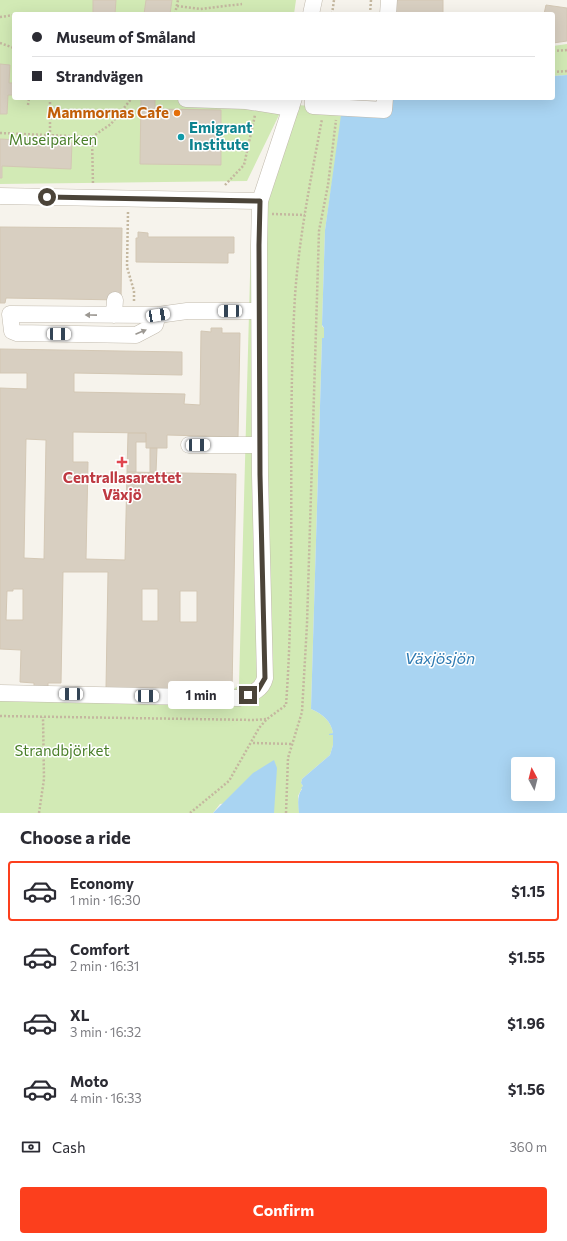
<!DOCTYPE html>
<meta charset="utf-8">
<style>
:root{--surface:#fff;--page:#f7f7f7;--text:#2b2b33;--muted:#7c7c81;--line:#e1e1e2;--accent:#fc3f1d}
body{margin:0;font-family:Commissioner,sans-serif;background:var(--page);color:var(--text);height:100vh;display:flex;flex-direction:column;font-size:15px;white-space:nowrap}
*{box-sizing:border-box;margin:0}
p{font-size:13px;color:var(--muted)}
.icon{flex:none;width:22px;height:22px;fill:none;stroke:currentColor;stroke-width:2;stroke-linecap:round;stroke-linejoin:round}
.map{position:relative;height:813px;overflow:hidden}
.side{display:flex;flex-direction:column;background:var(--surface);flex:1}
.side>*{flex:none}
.banner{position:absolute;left:12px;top:12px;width:543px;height:88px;border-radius:4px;box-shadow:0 4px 16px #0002;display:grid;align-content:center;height:88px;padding:0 20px;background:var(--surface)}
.needle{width:26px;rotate:353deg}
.controls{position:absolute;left:511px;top:757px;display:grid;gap:8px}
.controls a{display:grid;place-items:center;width:44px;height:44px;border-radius:4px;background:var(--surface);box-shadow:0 4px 16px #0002;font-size:20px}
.end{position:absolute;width:18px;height:18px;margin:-9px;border:5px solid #4b4439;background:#fff;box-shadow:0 0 0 2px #fff}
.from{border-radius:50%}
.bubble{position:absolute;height:28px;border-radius:4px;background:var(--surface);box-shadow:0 4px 16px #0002;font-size:13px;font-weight:700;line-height:28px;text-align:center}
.car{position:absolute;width:12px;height:24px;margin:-12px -6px;border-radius:5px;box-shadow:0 0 3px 1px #0007;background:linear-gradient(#fff 24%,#345 0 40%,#fff 0 76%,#345 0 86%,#fff 0)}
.banner b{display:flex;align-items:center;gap:14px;height:38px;font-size:15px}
.banner b+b{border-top:1px solid var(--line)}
.banner i{width:10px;height:10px;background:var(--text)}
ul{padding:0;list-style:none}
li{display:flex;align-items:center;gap:12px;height:60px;margin:0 8px 6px;padding:0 12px;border:2px solid transparent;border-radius:4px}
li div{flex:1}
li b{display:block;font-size:15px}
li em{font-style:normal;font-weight:700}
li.selected{border-color:var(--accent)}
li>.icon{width:36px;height:36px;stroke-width:1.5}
h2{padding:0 20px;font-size:18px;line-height:48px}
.pay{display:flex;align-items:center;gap:10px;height:44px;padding:0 20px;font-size:15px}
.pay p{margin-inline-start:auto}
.primary-button{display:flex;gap:8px;margin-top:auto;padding:8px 20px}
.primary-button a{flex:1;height:46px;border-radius:4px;background:var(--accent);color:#fff;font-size:16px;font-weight:700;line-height:46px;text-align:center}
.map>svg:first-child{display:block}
.green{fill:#d2eab5}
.water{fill:#a9d4f2;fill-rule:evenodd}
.building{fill:#d8cfc1;stroke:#d3c7b4;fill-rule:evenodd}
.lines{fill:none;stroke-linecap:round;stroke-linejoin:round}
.minor-casing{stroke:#c2bbae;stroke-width:17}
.path{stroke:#c4b79f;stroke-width:2.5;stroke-dasharray:2 2;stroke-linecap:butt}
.minor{stroke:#fff;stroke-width:16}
.oneway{fill:#9c9892}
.route{stroke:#4b4439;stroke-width:5}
.food-dot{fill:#e8710a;stroke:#fff;stroke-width:1.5}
.culture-dot{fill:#0f9aa8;stroke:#fff;stroke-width:1.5}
.health-dot{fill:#e0444e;stroke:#fff;stroke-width:1.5}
.labels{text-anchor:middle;stroke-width:3;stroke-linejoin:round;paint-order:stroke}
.food-label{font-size:15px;font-weight:bold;fill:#c56008;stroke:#fff;text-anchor:end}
.culture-label{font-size:15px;font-weight:bold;fill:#0d838f;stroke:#fff;text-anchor:start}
.park-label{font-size:15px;fill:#4a7f2a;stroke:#fff}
.health-label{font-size:15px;font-weight:bold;fill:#be3a42;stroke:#fff}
.water-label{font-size:16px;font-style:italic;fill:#2e7ab2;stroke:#fff}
</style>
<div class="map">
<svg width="567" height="813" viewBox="0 0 567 813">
<rect width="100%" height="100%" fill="#f6f3ec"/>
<path class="green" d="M0 0H296L294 14H14V98H281L279 115 247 181 0 184Z
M567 44V75L553 76V46Z
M296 105 343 108 325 230 322 326 324 328V338H322L311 709C323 714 331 721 333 733L329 735H333V745L330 755 302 779 301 783 303 786 298 796 299 813H274V798L220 804 213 813H0V688L227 694 239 685 251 239 261 201Z"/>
<path class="water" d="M567 75V813H299C298 805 297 795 302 789L301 788 303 786 301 783 302 779 330 755 333 745V735H329V734L333 733C331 721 323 714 311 709L322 338H324V328L322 325 325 230 341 115 386 110V98H553V76ZM518 764H548V794H518Z
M274 760 277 768 274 813H213L253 773Z"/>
<path class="building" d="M93 0H116L115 14H93Z
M146 0H172L170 14H144Z
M390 0H443V14H390Z
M546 5 567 8V41L553 43V14H544Z
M0 64 10 65 9 83H14V95H8L7 114H0Z
M141 98H155V109L221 110V165L140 164Z
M0 139 72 143 71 169 2 166V178H0Z
M0 227 122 228 121 300 6 298 5 303H0Z
M138 232 148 233V237H234V253H228V263L136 262V238H138Z
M211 328H222V333H240L238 437 167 435V448H146V433L73 432V462H88L86 559 125 560 127 472 236 474 232 691 106 688 108 572H63L61 683H48V687L34 686V683L20 682 21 650 0 649V388L27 389V373H0V349L182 352V375L74 373V392L185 394 184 404 200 405 201 331 211 332ZM26 439 46 440 44 559 24 558ZM13 589H23V620H6L7 591H13ZM142 589H158V621H142ZM180 591H197V622H180Z
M128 433H146V442H136V472H127Z
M150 448H157L156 472H150Z"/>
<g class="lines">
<g class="minor-casing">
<path id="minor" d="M311 14 314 0
M388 14 389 0
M313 98V106L384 110 385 98
M186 99 246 101 291 108
M0 196 260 201
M114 315 115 300
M158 315 155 325 136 335 17 333 12 331 10 314 158 315 187 311H259
M189 445H260
M0 693 239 698C250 694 262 691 265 678L260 475 259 245 260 201 294 98"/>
</g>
<path class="path" d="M177 6 200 9 242 4
M175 14 178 0
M332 14 334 0
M370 14 371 0
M0 17 14 15
M0 43 14 48
M553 51 567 50
M553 72 567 71
M50 98V135
M28 105 29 98
M0 133 92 137 111 124 132 98
M92 137 93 185
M225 185 244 165 255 115
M128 212 127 267 134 291V302
M272 214 305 215
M0 716 254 720 267 719
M253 743 293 744
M39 813 44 779 43 717
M190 813 229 781 259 728 267 719 286 705C296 569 287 432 295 296 299 237 311 178 322 119
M286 813 288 758 302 712 307 624 319 231 328 185 336 120"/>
<use href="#minor" class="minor"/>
</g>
<defs><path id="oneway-solid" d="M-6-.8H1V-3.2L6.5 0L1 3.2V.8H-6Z"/></defs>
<g class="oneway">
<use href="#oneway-solid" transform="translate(91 315) rotate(-179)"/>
<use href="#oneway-solid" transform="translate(141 332) rotate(-23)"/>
</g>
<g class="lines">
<path class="route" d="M47 197 260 201 259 245 260 475 265 678 258 690 248 695"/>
</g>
<circle class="food-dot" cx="177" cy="113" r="4"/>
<circle class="culture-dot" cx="181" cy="137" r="4"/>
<path class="health-dot" d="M120 456h4v4h4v4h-4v4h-4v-4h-4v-4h4z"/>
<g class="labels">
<g class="food-label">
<text x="169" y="118">Mammornas Cafe</text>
</g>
<g class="culture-label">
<text x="189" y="133">Emigrant<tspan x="189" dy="17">Institute</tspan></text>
</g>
<g class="park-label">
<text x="53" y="145">Museiparken</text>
<text x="62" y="756">Strandbjörket</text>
</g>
<g class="health-label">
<text x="122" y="483">Centrallasarettet<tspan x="122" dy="17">Växjö</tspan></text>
</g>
<g class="water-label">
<text x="440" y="664">Växjösjön</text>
</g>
</g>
</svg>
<div class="controls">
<a><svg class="needle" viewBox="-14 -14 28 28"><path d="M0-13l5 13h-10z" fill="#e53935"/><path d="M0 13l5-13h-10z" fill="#7c7c81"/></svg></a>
</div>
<i class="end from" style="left:47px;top:197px"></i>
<i class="end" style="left:248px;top:695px"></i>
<div class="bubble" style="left:168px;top:681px;width:66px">1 min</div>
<i class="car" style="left:230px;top:311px;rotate:270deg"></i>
<i class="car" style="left:158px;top:315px;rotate:81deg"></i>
<i class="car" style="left:59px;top:334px;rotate:91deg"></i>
<i class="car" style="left:198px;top:445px;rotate:89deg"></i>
<i class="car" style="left:71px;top:694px;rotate:271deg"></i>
<i class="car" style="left:147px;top:696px;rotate:91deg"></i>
<div class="banner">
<b><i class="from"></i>Museum of Småland</b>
<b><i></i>Strandvägen</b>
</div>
</div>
<section class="side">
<h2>Choose a ride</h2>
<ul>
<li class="selected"><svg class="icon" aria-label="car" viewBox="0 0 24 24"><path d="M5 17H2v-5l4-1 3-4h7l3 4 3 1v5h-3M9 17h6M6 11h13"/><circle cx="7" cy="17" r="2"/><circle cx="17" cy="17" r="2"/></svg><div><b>Economy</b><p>1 min · 16:30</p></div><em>$1.15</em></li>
<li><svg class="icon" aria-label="car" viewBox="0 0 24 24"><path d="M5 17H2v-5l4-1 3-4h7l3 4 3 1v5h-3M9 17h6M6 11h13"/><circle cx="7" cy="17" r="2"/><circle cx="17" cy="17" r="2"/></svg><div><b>Comfort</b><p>2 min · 16:31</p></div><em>$1.55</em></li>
<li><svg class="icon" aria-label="car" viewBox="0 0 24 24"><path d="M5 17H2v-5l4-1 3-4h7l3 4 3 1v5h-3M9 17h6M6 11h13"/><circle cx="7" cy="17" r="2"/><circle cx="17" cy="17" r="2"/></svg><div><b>XL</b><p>3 min · 16:32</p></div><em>$1.96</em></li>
<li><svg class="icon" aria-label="car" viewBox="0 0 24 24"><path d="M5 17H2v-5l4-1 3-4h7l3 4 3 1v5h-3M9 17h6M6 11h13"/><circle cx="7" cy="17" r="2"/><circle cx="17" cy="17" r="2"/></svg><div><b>Moto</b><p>4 min · 16:33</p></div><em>$1.56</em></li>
</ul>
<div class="pay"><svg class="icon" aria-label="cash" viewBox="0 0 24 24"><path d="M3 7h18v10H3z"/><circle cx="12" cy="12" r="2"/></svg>Cash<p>360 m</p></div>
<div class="primary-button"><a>Confirm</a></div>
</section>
